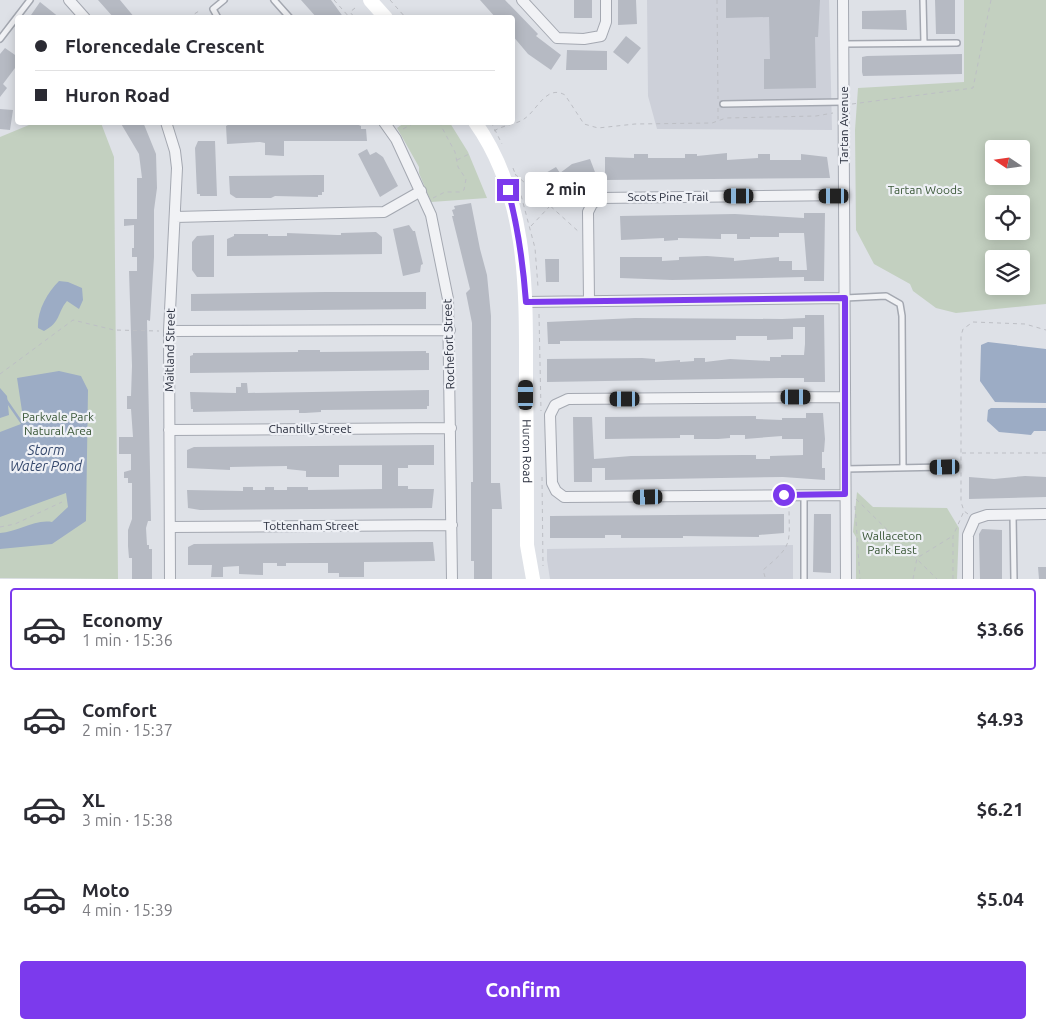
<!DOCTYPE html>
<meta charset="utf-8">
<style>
:root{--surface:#fff;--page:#f7f7f7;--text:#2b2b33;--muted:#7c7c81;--line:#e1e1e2;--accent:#7c3aed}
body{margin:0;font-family:Ubuntu,sans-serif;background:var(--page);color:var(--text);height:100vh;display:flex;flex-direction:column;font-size:19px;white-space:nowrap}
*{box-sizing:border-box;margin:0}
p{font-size:16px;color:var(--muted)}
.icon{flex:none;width:28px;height:28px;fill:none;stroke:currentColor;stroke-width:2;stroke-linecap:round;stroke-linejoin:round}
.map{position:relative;height:579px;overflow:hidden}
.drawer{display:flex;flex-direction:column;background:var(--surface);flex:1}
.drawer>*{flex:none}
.top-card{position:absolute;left:15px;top:15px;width:500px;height:110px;border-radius:5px;box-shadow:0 2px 12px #0003;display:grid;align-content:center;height:110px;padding:0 20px;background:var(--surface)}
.needle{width:32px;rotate:283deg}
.buttons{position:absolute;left:985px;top:140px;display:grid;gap:10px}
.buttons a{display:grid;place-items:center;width:45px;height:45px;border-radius:5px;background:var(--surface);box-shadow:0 2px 12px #0003;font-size:25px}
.end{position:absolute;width:22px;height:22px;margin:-11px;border:6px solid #7c3aed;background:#fff;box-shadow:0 0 0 2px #fff}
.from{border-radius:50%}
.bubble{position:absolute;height:35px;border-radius:5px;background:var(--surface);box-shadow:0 2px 12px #0003;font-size:16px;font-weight:700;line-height:35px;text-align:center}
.car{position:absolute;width:15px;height:30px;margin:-15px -8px;border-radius:6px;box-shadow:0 0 4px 1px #0007;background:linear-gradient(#222 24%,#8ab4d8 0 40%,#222 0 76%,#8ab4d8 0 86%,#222 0)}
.top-card b{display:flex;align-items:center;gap:18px;height:48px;font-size:19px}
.top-card b+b{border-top:1px solid var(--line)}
.top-card i{width:12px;height:12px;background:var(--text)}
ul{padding:9px 0 0;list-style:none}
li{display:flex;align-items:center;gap:15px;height:82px;margin:0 10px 8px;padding:0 10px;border:2px solid transparent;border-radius:5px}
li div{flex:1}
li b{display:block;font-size:19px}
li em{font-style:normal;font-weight:700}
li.current{border-color:var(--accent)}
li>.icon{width:45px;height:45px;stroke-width:1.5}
.action{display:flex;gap:10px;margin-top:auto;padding:10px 20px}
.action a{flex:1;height:58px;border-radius:5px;background:var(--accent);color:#fff;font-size:20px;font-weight:700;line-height:58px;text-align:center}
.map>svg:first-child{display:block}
.built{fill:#cdd0d9}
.green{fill:#c3d0c0;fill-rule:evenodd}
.water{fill:#9cacc5}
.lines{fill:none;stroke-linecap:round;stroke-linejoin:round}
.stream{stroke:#9cacc5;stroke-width:2.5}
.building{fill:#b6bac3}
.lane-casing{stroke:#a4a8b1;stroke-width:8}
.street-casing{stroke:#a4a8b1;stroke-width:12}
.path{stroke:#bdbfc5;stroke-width:1;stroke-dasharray:4 4;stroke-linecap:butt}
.lane{stroke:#f1f2f5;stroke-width:5}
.street{stroke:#f1f2f5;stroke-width:10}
.secondary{stroke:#fff;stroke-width:14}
.route{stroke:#7c3aed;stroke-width:6}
.labels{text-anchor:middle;stroke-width:4.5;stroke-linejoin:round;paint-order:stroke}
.street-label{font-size:12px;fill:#292e3d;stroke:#eef0f5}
.park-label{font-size:12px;fill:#3a5737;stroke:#eef0f5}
.water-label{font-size:14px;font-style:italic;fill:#36496d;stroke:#eef0f5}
</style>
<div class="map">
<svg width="1046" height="579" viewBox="0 0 1046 579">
<rect width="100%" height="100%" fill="#dee1e7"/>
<path class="built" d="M647 0H829L832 130 657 129 648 96Z
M793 545V579H550L547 560V549Z"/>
<path class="green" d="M964 0H1046V304L956 313 936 308 913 291 910 284 874 264 856 230 855 130 858 88 964 82ZM994 149H1021V176H994ZM994 204H1021V231H994ZM994 259H1021V286H994Z
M28 123H101L114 157 118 579 0 578V137L29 125Z
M404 123H450L468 152 487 198 431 202 419 173V167L397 128Z
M857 492 873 507 947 508 959 528 957 579H856V537L853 532Z"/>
<path class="water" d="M59 281 68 282 82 288 83 300 79 309 67 301C57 313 61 322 44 331L38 328C37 311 47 293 59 281Z
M988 342 1046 349V403L995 402 980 381 981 345Z
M59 371 81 376 88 390 86 521 52 544 0 549V533C18 532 34 519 52 522L68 507 66 493 0 517V432L34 419 22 411 17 378Z
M0 388 7 396 9 415 0 418Z
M991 408H1046V431H1034L1031 435 999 432 987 421 988 410Z"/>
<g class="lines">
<path class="stream" d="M6 400 24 426"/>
</g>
<path class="building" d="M98 0H120L135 18H114Z
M301 0H331L344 18H317Z
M480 0H505L538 34 536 36 561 55 551 70 528 54 512 35V18H496Z
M574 0H592V18H574Z
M618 0H636L637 24 618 25Z
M726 0H820L818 37H815L816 88 764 89V59H770L769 17 726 18Z
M935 0H955V34H936Z
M40 2 60 18H29Z
M906 10 907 30 862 29V11Z
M626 36 641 48 628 64 613 52Z
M5 48 18 57V64L3 84 7 88 0 97V54Z
M567 50 607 51V70H566Z
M962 54V74L863 76 862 72V57L867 56Z
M0 109 13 110 10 130 0 129Z
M120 122H143L156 154 157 188 154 210V257L150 321 147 320 151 521H148L146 528 147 545H149V549H152V579H132V558H129L128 546V530L132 519V483H128V478H124V472L131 470V454H119V437H133L131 409H127V396H131L132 366 129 271H137V257H132V248H134V225L124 226V219H137V178H142L139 154Z
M233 122 354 123 361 126V129H366L367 141H284V156L265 155V143L260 142 227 144 226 126Z
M198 141H215L217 196H200V194H197L195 148Z
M367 149 370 155 376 152 383 157 398 186 380 197 358 154Z
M727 153V160L758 158V154H770V160H801V154L827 157 830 178 605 180V157L634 158V154H648V158H685V154H697V156Z
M590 159 598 180 574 191 571 187 559 195 544 174 556 167 560 173 572 164Z
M316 175H324V192H322V195H318V197L275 196 271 198H236L230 194 229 176Z
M471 203 480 249 487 275 491 316V483H500L501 497 502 509H492V579H474V561H471V482H473L472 323 466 293 470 289 452 216H454L452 210 455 209 454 206Z
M804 213H825L824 281H804V277L672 280 620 278V257H662V261L679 260V257L707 256 734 258V261L779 257V261H792V270H807L804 233H779V237H750V239H737V234H721V239L678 238V240L664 241V238L621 240 620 216 735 214 804 218Z
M409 225 413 231H415L423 264 421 265 420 272 403 276 393 229Z
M376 232 382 237V254L227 256V239L234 236V234H268V236H287V233L337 235H341V233Z
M214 235V277H197L192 270V242L197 236Z
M545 259H559V282H546Z
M325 292H426V309L191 311V294Z
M805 315H824L825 382H804V378H781L547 382V359L642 358 655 359V362L680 360V362L694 361V358H705V362L730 359 770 361V357H781V355H804L805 344V327H793V339L767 340V336H736V340L560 341V344H548L547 322 635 318 782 319 805 318Z
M298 350H320V352L426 351V353H429V370L190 373V356L193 355V353L298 352Z
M241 383H247L248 393 429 390V406H427V409L321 410V412L305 413H299V410L193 412V409H191L190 392 236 393V387H241Z
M806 413H823L825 439 824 452H822V468H825V480L783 477 605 480V468H592V482H574L573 417H592L594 459 631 456 743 455H756V459H770V456L803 455V439H782V436L745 439V435H730V438L718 439H694V435H680V438L605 439V417L756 416V419L782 420V418H806Z
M434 445V465H408V468H398V486H408V489H434L432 508 200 510 188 508 187 490 243 491V487H253V490H265V487H274V490H287V487H308V490L382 489V465H339V477H306V471L287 469V466L230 467V470L187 468V450L194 447Z
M1025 476 1046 477V497L969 499V477L994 479Z
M784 514V533L759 535V537L683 536V538H621V535H605V538H550V516Z
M814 514H831V573L813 572Z
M982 529 1002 530V579H980L979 534Z
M433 542 435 561 364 562V577H339V573H328V563H286V566H277V563H263V575L239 574V566L223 567V577H211L212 565H188V547L194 544Z
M1038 567H1046V579H1039Z"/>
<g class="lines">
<g class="lane-casing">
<path id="lane" d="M274 0 290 18
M923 0 924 43
M218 18 213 9 224 0
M0 39 30 0
M844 44 957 43
M723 104 843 102
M845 298 886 296 900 304 902 316 903 468
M845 469 945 467
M804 495V579
M1013 515 1014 579"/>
</g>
<g class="street-casing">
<path id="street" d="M69 0 85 18
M522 0 557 38 584 39 601 36 606 22V0
M843 0 846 579
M166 122 175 151 177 168 169 331 170 579
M384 122 396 139 431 215 448 299 452 579
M175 217 384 212 421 191
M589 300 588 212 592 204 600 198 844 195
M526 302 845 298
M169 331 450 330
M844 397 568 399 555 405 550 415 552 483 556 491 564 497 845 495
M169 430 451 428
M170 527 452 525
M968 579V535L975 519 987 515 1046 514"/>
</g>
<path class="path" d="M334 0 350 18
M390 0 406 18
M717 0 718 99
M355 8 350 12 355 18
M188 18 199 11
M852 104 973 88 991 0
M718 108V119
M491 122 502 144
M403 129 416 122
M494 131C503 125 515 125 524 119 537 111 546 84 565 95L584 124 598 128 635 124 712 123 726 118 816 116 833 113
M457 160 471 153
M513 168 516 176
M515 174 579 232
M517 180 535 248 538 287
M433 198 445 192H460L464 190 466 179 458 167 455 152 439 122
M531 226 549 207
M539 314 541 411
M0 374 73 320 114 330 159 331
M962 453H1046
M542 477 543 566
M856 499 937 579
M855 506 860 579
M968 514 964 511 961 502V336L963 329 973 322 1025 324 1046 330
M0 527 15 524 62 502
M765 577 763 570C794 544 789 545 789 505
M913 579 917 558 951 537
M953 579V536L964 511"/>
<use href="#lane" class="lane"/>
<use href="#street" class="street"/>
<g class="secondary">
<path d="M370 0 386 18"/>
<path id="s1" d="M475 122C529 198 526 293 526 382 527 436 527 490 527 545L533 579"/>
</g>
</g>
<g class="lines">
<path class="route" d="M508 190C518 227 523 263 526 302L845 298V494L784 495"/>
</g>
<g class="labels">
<g class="street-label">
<text transform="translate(844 125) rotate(-90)" y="4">Tartan Avenue</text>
<text x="668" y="201">Scots Pine Trail</text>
<text transform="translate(449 344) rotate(-92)" y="4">Rochefort Street</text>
<text transform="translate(170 350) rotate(-89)" y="4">Maitland Street</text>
<text x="310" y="433">Chantilly Street</text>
<text dy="4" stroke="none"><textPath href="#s1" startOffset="339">Huron Road</textPath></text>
<text x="311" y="530">Tottenham Street</text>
</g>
<g class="park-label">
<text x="925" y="194">Tartan Woods</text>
<text x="58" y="421">Parkvale Park<tspan x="58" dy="14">Natural Area</tspan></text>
<text x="892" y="540">Wallaceton<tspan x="892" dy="14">Park East</tspan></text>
</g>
<g class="water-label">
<text x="46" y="455">Storm<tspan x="46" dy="16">Water Pond</tspan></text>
</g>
</g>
</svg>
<div class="buttons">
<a><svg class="needle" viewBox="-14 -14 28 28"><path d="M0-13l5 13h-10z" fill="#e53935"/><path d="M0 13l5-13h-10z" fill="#7c7c81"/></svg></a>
<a><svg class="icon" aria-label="locate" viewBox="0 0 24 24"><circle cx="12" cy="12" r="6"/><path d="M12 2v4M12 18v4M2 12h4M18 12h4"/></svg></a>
<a><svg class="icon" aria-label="layers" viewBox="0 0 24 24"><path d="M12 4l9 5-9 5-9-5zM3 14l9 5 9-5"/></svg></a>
</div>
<i class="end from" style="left:784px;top:495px"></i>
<i class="end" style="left:508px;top:190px"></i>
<div class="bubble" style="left:525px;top:172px;width:82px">2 min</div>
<i class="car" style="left:739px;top:196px;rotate:270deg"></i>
<i class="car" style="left:834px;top:196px;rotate:270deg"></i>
<i class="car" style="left:526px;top:395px;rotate:0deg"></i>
<i class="car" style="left:796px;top:397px;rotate:90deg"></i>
<i class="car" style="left:625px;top:399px;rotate:270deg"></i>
<i class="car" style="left:945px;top:467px;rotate:269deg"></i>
<i class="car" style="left:648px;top:497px;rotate:269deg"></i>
<div class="top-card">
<b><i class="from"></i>Florencedale Crescent</b>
<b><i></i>Huron Road</b>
</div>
</div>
<section class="drawer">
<ul>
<li class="current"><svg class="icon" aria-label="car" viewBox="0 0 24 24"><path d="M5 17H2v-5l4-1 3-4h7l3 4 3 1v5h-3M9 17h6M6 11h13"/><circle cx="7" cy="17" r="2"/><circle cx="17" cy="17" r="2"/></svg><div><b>Economy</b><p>1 min · 15:36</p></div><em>$3.66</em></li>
<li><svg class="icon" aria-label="car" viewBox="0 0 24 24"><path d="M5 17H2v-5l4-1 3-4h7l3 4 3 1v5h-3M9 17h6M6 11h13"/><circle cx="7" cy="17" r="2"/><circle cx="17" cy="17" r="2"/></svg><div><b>Comfort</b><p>2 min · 15:37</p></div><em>$4.93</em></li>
<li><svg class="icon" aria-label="car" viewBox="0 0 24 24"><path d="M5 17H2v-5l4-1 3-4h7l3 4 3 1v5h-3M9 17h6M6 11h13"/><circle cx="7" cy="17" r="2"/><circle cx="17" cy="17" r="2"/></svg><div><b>XL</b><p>3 min · 15:38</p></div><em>$6.21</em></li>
<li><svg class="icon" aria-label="car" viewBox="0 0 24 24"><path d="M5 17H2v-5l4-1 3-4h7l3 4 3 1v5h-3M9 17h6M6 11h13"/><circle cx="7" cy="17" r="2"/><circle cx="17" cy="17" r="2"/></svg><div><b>Moto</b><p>4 min · 15:39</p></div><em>$5.04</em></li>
</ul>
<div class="action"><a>Confirm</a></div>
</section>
